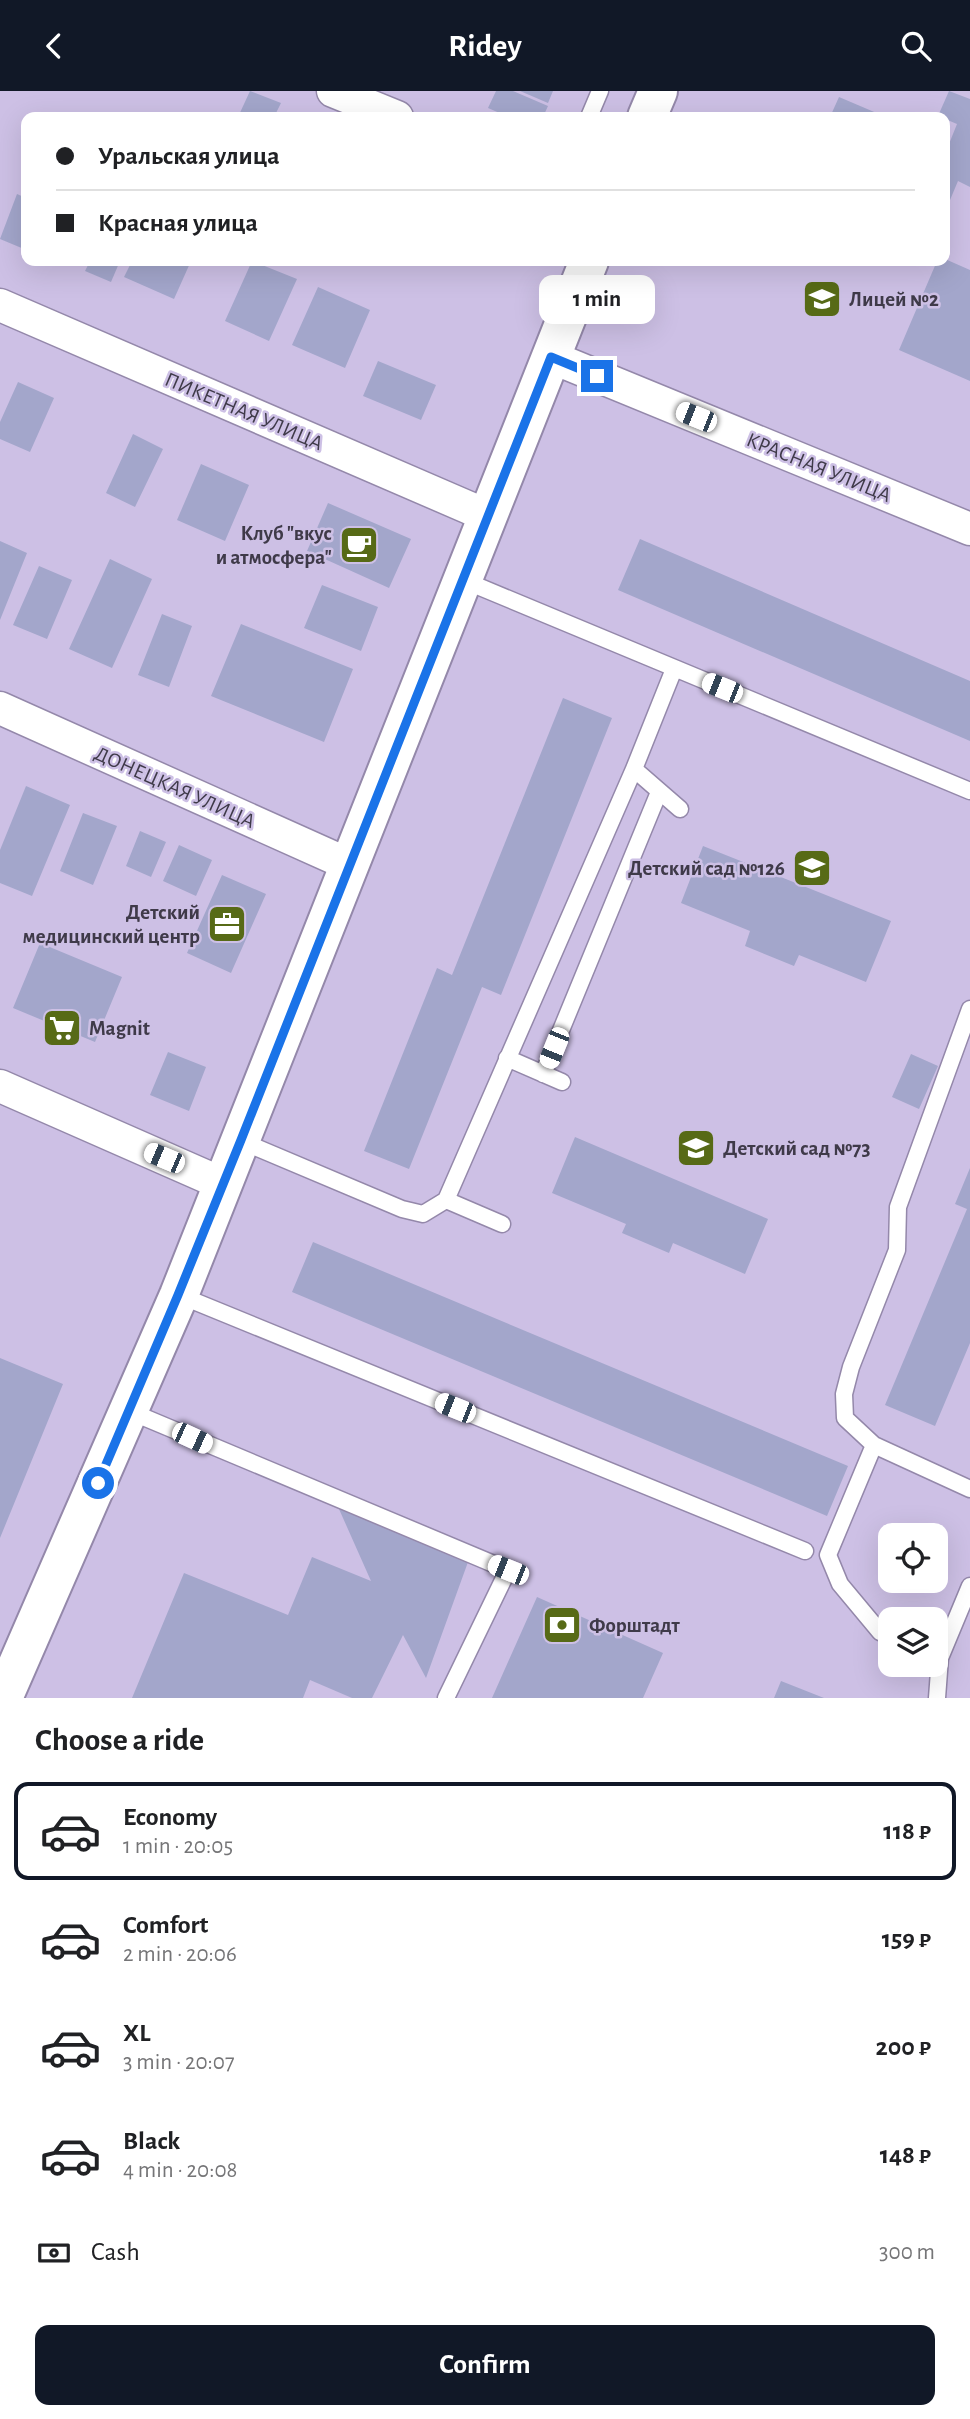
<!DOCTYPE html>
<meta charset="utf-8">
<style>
:root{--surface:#fff;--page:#f6f6f6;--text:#202124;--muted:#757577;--line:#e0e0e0;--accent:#111827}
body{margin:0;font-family:"Alegreya Sans",sans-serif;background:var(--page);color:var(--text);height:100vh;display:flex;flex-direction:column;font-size:26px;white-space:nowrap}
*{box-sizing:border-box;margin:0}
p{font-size:23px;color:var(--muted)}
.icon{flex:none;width:38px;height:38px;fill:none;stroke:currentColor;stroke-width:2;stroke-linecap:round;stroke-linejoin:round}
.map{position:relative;height:1607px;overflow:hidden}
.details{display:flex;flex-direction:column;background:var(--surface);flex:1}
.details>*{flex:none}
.guide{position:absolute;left:21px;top:21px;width:929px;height:154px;border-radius:14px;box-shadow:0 7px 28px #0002;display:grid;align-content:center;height:154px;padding:0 35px;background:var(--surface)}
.buttons{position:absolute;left:878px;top:1432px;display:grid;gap:14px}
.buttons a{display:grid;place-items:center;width:70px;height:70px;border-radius:14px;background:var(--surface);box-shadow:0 7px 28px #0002;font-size:35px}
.end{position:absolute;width:32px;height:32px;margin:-16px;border:9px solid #1a73e8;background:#fff;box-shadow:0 0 0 4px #fff}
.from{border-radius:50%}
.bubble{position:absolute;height:49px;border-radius:14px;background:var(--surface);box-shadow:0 7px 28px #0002;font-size:23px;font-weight:600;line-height:49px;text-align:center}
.car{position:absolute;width:21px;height:42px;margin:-21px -10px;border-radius:9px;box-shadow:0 0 5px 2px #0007;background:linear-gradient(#fff 24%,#345 0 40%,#fff 0 76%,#345 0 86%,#fff 0)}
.guide b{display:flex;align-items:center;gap:24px;height:66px;font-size:26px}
.guide b+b{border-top:2px solid var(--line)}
.guide i{width:18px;height:18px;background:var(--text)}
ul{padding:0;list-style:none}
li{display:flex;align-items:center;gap:21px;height:98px;margin:0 14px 10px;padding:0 21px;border:4px solid transparent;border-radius:14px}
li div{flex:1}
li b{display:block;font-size:26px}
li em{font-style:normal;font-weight:600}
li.current{border-color:var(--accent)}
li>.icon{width:63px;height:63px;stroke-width:1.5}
h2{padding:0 35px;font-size:32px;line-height:84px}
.pay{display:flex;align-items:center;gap:18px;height:77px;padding:0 35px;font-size:26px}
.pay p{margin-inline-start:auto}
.button{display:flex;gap:14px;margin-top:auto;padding:14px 35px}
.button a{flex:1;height:80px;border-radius:14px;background:var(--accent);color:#fff;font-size:28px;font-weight:600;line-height:80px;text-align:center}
header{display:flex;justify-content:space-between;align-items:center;height:91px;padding:0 35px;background:var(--accent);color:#fff;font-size:32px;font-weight:600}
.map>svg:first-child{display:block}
.building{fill:#a3a6cb}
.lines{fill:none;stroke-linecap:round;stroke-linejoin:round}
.service-casing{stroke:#9488aa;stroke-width:19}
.minor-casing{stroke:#9488aa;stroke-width:35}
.tertiary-casing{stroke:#9488aa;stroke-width:42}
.service{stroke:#fff;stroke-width:16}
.minor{stroke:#fff;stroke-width:32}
.tertiary{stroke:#fff;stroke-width:38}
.route{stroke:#1a73e8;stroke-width:9}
.labels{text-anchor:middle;stroke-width:5;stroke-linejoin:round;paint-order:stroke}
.poi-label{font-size:21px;font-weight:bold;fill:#3f3a49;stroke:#cdc0e5;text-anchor:start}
.street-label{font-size:21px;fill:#3f3a49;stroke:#cdc0e5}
</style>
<header><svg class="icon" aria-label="back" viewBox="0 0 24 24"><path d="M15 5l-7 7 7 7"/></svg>Ridey<svg class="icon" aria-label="search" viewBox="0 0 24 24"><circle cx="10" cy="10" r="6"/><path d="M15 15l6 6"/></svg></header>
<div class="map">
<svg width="970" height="1607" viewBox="0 0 970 1607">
<rect width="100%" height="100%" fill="#cdc0e5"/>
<path class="building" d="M250 0 281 12 274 26H238Z
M496 0H513L548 15 543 26H509L488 17Z
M520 0H553L548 12Z
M949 0 970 8V96L958 90 945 121V52L949 53 957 33 938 25Z
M839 6 886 26H830Z
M17 103 26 107V153L24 158 0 148Z
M945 168 970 179V290L899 259 937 170Z
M90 170H120L111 191 85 180Z
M132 170H191L174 208 124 186Z
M252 170 297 188 269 250 225 230Z
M318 196 370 219 345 277 292 254Z
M378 270 436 294 421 329 363 305Z
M18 291 54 307 30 361 0 348V331Z
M133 343 163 358 135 416 106 402Z
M201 373 249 394 225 450 177 429Z
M328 412 411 448 389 497 307 460Z
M640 448 970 590V650L618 499Z
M0 450 27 462 0 529Z
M110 468 152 488 112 577 69 558Z
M39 475 72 489 47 548 13 534Z
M322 494 378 516 361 560 304 537Z
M162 523 192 535 169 596 138 584Z
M241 533 353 578 324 651 211 605Z
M563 607 612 627 501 904 482 896 409 1078 364 1060 437 877 452 884Z
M26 695 70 714 32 805 0 792V759Z
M83 722 117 735 93 794 60 780Z
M140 740 166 751 151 786 126 775Z
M179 754 212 769 196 805 163 790Z
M703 755 891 830 866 891 799 864 794 875 745 855 750 840 681 812Z
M222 784 266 803 231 882 187 862Z
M40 852 122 886 95 951 13 917Z
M168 961 206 976 189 1020 150 1004Z
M911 963 938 975 919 1018 892 1006Z
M575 1046 768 1128 745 1183 673 1152 669 1162 622 1142 626 1133 552 1102Z
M970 1077V1252L935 1335 885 1314 967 1118 955 1113Z
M313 1151 848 1375 827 1425 292 1201Z
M0 1267 63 1293 0 1447Z
M339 1418 468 1471 426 1587 403 1544 372 1607H352L310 1589 303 1607H132L184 1482 288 1524 312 1466 371 1490Z
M537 1506 663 1562 643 1607H492Z
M781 1590 824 1607H774Z"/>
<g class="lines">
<g class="service-casing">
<path id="service" d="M589 26 600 0
M463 489 970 700
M634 678 680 718
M970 918 898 1116 897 1159 851 1276 844 1303 845 1327 874 1354 970 1398
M507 967 562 991
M543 983 659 701
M241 1050 402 1118 423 1123 446 1109 634 678 674 578
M446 1109 502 1133
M179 1204 805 1460
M129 1320 508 1479 446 1607
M874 1354 828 1464 840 1493 880 1541 891 1545
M937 1607 940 1567 970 1495"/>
</g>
<g class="minor-casing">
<path id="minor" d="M333 0 397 26
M0 214 488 425
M551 266 970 438
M0 617 350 774
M0 995 223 1093"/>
</g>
<g class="tertiary-casing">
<path id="tertiary" d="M647 26 658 0
M3 1607 179 1204 589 170"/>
</g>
<use href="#service" class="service"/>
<use href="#minor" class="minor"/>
<use href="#tertiary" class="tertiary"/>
</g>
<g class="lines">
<path class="route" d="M98 1392 178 1204 241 1049 551 266 597 285"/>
</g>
<defs>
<g id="school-square" transform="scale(2.0125)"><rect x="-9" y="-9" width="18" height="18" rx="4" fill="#576a16" stroke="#cdc0e5"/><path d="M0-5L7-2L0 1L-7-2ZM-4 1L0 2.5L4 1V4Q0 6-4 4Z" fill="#fff"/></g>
<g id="cafe-square" transform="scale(2.0125)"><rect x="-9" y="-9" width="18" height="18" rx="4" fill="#576a16" stroke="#cdc0e5"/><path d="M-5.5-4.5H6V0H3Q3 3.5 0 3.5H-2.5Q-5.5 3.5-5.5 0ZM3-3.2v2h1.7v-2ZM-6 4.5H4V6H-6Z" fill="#fff"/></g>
<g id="office-square" transform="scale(2.0125)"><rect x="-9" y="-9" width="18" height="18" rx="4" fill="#576a16" stroke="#cdc0e5"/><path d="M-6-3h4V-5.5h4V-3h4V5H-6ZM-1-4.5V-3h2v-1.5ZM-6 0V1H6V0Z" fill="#fff"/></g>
<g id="supermarket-square" transform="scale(2.0125)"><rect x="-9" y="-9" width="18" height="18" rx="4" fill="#576a16" stroke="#cdc0e5"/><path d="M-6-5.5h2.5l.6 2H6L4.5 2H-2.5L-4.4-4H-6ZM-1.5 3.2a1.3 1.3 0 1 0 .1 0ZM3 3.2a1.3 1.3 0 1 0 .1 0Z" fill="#fff"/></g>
<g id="bank-square" transform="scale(2.0125)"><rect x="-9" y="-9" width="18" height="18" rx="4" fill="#576a16" stroke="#cdc0e5"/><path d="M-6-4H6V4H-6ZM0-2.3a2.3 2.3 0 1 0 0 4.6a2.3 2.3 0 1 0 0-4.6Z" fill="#fff"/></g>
</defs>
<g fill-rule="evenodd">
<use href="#school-square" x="822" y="208"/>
<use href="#cafe-square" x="359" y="454"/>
<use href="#school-square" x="812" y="777"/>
<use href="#office-square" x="227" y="833"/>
<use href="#supermarket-square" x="62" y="937"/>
<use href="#school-square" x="696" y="1057"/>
<use href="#bank-square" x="562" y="1534"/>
</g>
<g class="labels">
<g class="poi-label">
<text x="849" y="215">Лицей №2</text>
<text x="332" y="449" text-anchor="end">Клуб "вкус<tspan x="332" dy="24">и атмосфера"</tspan></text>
<text x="785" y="784" text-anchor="end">Детский сад №126</text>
<text x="200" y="828" text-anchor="end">Детский<tspan x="200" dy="24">медицинский центр</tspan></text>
<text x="89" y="944">Magnit</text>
<text x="723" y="1064">Детский сад №73</text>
<text x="589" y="1541">Форштадт</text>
</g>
<g class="street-label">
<text transform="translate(244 320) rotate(23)" y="7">ПИКЕТНАЯ УЛИЦА</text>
<text transform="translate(819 376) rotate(22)" y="7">КРАСНАЯ УЛИЦА</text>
<text transform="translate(175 696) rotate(24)" y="7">ДОНЕЦКАЯ УЛИЦА</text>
</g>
</g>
</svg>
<div class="buttons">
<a><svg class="icon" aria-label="locate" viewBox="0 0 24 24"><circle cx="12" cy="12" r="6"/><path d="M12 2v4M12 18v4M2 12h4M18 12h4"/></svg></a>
<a><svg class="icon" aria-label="layers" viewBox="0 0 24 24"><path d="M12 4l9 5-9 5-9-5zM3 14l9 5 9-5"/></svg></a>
</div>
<i class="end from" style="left:98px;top:1392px"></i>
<i class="end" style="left:597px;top:285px"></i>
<div class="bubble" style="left:539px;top:184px;width:116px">1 min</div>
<i class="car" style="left:696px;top:326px;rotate:292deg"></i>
<i class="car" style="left:722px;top:597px;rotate:292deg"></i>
<i class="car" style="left:554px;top:957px;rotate:202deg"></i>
<i class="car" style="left:164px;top:1067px;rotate:293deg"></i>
<i class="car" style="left:455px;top:1317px;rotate:292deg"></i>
<i class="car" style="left:192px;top:1347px;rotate:115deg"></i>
<i class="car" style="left:508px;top:1479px;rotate:292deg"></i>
<div class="guide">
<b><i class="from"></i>Уральская улица</b>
<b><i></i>Красная улица</b>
</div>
</div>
<section class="details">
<h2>Choose a ride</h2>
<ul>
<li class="current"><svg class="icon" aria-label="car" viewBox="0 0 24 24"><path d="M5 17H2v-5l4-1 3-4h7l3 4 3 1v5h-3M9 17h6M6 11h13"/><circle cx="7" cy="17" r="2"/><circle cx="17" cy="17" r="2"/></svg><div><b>Economy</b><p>1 min · 20:05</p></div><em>118 ₽</em></li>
<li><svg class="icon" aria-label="car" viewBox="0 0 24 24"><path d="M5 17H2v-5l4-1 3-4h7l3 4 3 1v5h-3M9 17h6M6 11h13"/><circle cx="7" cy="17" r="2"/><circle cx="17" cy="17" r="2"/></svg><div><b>Comfort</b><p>2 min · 20:06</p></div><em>159 ₽</em></li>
<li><svg class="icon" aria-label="car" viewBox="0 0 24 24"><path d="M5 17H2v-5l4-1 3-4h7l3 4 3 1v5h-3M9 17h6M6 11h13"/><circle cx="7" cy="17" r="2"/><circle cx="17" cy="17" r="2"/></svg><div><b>XL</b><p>3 min · 20:07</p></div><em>200 ₽</em></li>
<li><svg class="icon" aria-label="car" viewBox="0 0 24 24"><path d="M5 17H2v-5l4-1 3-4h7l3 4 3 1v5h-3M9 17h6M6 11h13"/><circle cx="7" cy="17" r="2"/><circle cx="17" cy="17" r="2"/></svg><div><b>Black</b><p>4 min · 20:08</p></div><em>148 ₽</em></li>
</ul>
<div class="pay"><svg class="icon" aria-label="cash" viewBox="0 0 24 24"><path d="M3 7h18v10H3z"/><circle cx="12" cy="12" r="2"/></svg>Cash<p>300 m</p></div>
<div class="button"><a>Confirm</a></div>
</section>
